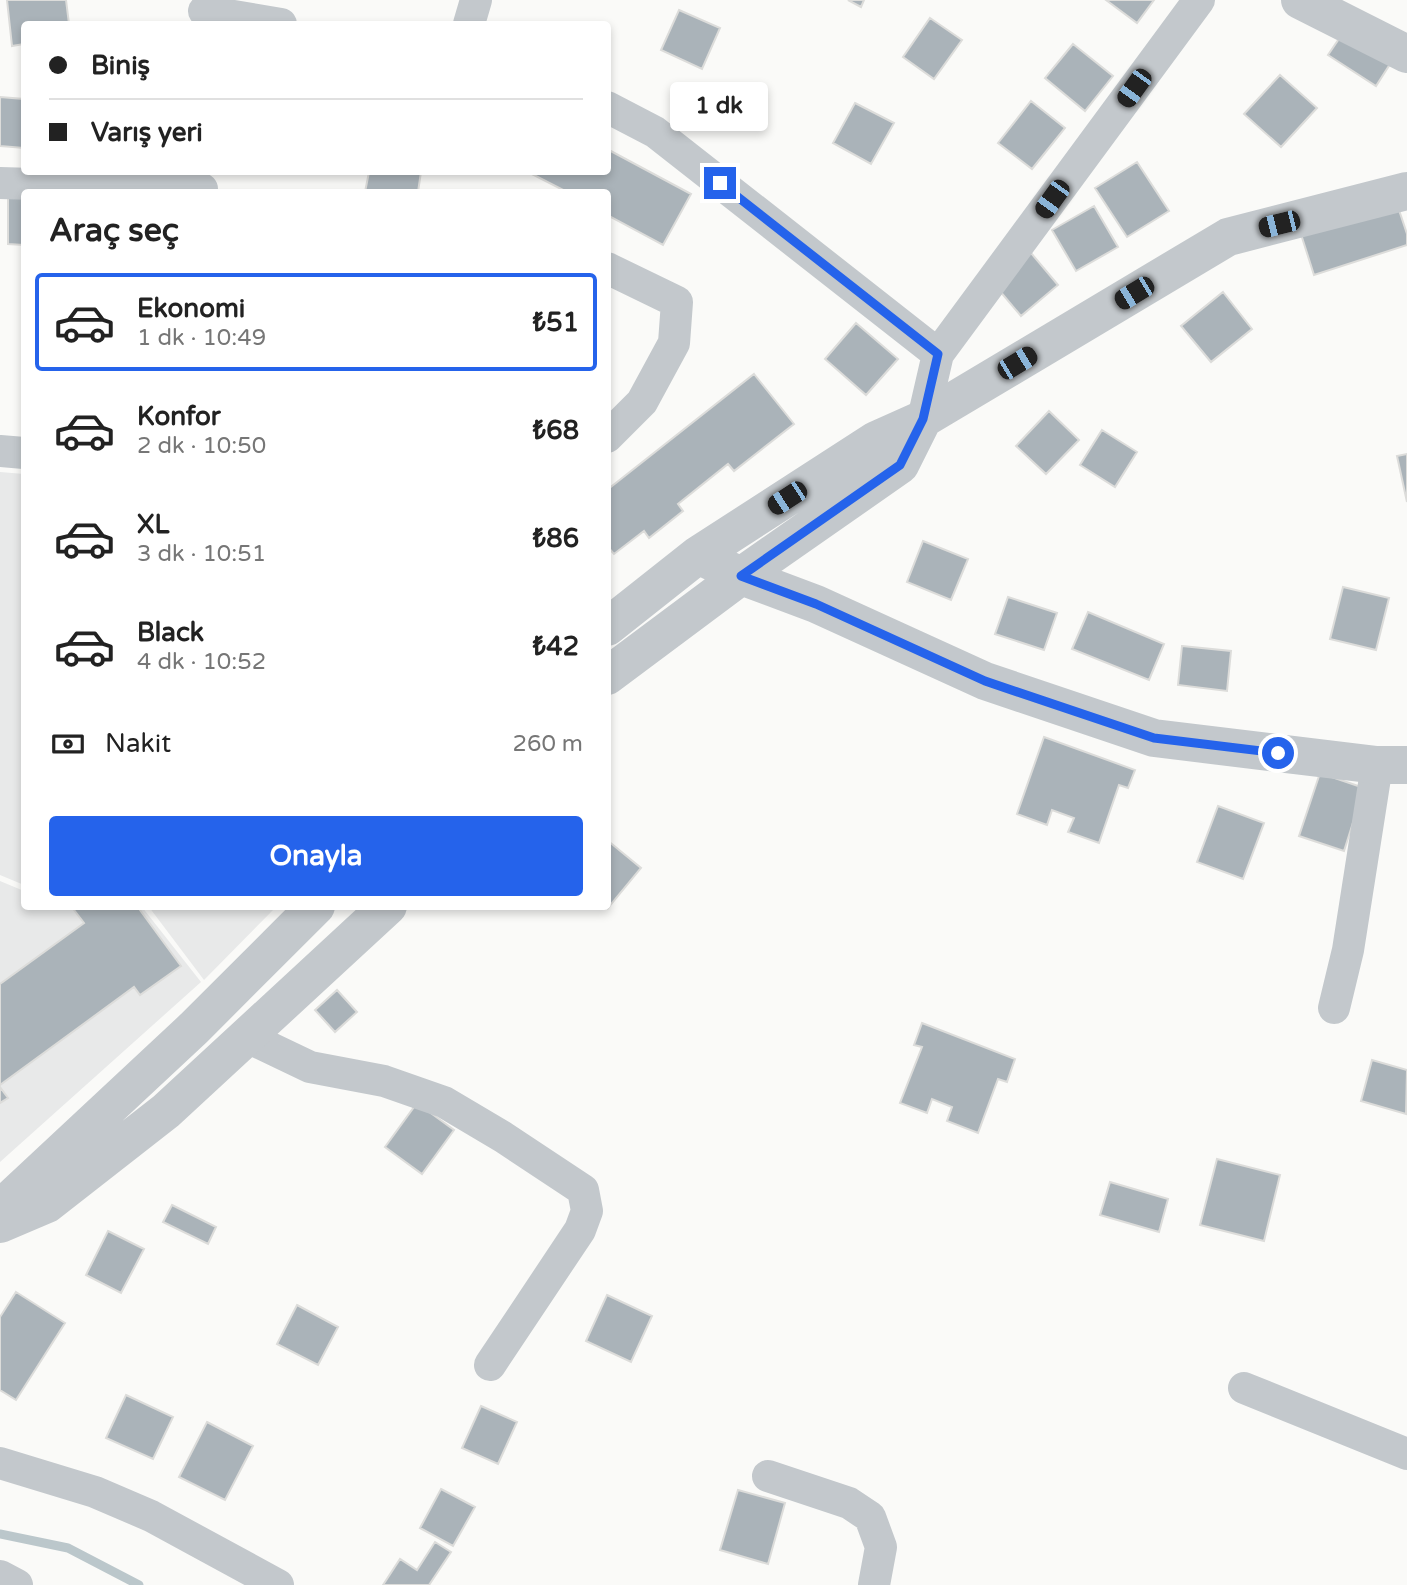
<!DOCTYPE html>
<html lang="tr">
<meta charset="utf-8">
<style>
:root{--surface:#fff;--page:#f2f2f2;--text:#222;--muted:#767676;--line:#e0e0e0;--accent:#2563eb}
body{margin:0;font-family:"Varela Round",sans-serif;background:var(--page);color:var(--text);height:100vh;display:flex;flex-direction:column;font-size:26px;white-space:nowrap}
*{box-sizing:border-box;margin:0}
p{font-size:23px;color:var(--muted)}
.icon{flex:none;width:38px;height:38px;fill:none;stroke:currentColor;stroke-width:2;stroke-linecap:round;stroke-linejoin:round}
.map{position:relative;flex:1;overflow:hidden}
.sheet{position:absolute;left:21px;top:189px;width:590px;height:721px;display:flex;flex-direction:column;background:var(--surface);border-radius:7px;box-shadow:0 4px 10px #0003}
.sheet>*{flex:none}
.banner{position:absolute;left:21px;top:21px;width:590px;height:154px;border-radius:7px;box-shadow:0 4px 10px #0003;display:grid;align-content:center;height:154px;padding:0 28px;background:var(--surface)}
.end{position:absolute;width:32px;height:32px;margin:-16px;border:9px solid #2563eb;background:#fff;box-shadow:0 0 0 4px #fff}
.from{border-radius:50%}
.bubble{position:absolute;height:49px;border-radius:7px;background:var(--surface);box-shadow:0 4px 10px #0003;font-size:23px;font-weight:800;line-height:49px;text-align:center}
.car{position:absolute;width:21px;height:42px;margin:-21px -10px;border-radius:9px;box-shadow:0 0 5px 2px #0007;background:linear-gradient(#222 24%,#8ab4d8 0 40%,#222 0 76%,#8ab4d8 0 86%,#222 0)}
.banner b{display:flex;align-items:center;gap:24px;height:66px;font-size:26px}
.banner b+b{border-top:2px solid var(--line)}
.banner i{width:18px;height:18px;background:var(--text)}
ul{padding:0;list-style:none}
li{display:flex;align-items:center;gap:21px;height:98px;margin:0 14px 10px;padding:0 14px;border:4px solid transparent;border-radius:7px}
li div{flex:1}
li b{display:block;font-size:26px}
li em{font-style:normal;font-weight:800}
li.current{border-color:var(--accent)}
li>.icon{width:63px;height:63px;stroke-width:1.5}
h2{padding:0 28px;font-size:32px;line-height:84px}
.pay{display:flex;align-items:center;gap:18px;height:77px;padding:0 28px;font-size:26px}
.pay p{margin-inline-start:auto}
.primary-button{display:flex;gap:14px;margin-top:auto;padding:14px 28px}
.primary-button a{flex:1;height:80px;border-radius:7px;background:var(--accent);color:#fff;font-size:28px;font-weight:800;line-height:80px;text-align:center}
.map>svg:first-child{display:block}
.built{fill:#e8e9e9}
.lines{fill:none;stroke-linecap:round;stroke-linejoin:round}
.stream{stroke:#bbc7cb;stroke-width:9}
.building{fill:#aab3b9;stroke:#dcdcda;stroke-width:2}
.minor{stroke:#c3c8cc;stroke-width:32}
.tertiary{stroke:#c3c8cc;stroke-width:38}
.route{stroke:#2563eb;stroke-width:9}
</style>
<div class="map">
<svg width="1407" height="1585" viewBox="0 0 1407 1585">
<rect width="100%" height="100%" fill="#fafaf8"/>
<path class="built" d="M0 472 24 474V885L0 875Z
M0 881 24 891V906L142 907 201 982 0 1162Z
M149 907H276L204 980Z"/>
<g class="lines">
<path class="stream" d="M0 1534 68 1548 139 1585"/>
</g>
<path class="building" d="M7 0H66L69 24H24V44L12 46Z
M848 0H864L861 7Z
M1106 0H1154L1137 23Z
M679 10 720 28 702 69 661 50Z
M930 18 962 40 934 79 903 57Z
M1345 30 1392 61 1376 86 1328 55Z
M1073 44 1113 76 1085 111 1045 78Z
M1280 75 1317 108 1281 147 1244 114Z
M0 97 24 99V148L0 146Z
M1031 101 1065 128 1032 169 998 143Z
M855 103 894 123 871 164 833 143Z
M607 149 691 194 663 245 607 215V192H567L528 172H607Z
M1137 162 1169 211 1127 237 1095 188Z
M369 172H421L418 192H365Z
M8 197 24 198V245L8 244Z
M1395 198 1407 234V245L1314 275 1299 228Z
M1094 206 1118 247 1076 271 1052 230Z
M1031 253 1058 285 1021 316 994 284Z
M1223 292 1252 329 1211 362 1181 326Z
M856 323 898 359 866 395 825 359Z
M754 374 794 424 734 471 728 464 678 504 683 511 649 538 644 531 614 554 607 546V490Z
M1049 411 1079 440 1046 474 1016 446Z
M1102 430 1137 452 1115 487 1080 465Z
M1407 454V502L1397 456Z
M923 541 968 559 951 600 907 582Z
M1343 587 1389 598 1376 650 1330 639Z
M1008 597 1057 613 1044 650 995 634Z
M1088 612 1164 644 1149 680 1072 649Z
M1182 646 1231 651 1227 691 1178 685Z
M1044 737 1135 770 1128 788 1119 785 1099 843 1068 832 1074 818 1052 810 1047 825 1017 814Z
M1320 773 1364 788 1344 851 1299 836Z
M1218 806 1264 823 1243 879 1197 862Z
M607 840 641 868 608 908 607 906Z
M71 906H137L181 966 140 995 134 987 0 1085V984L84 923Z
M337 990 357 1012 335 1032 315 1010Z
M922 1023 1015 1059 1007 1082 998 1079 978 1133 947 1121 952 1107 932 1099 927 1113 900 1103 922 1047 914 1045Z
M1372 1060 1407 1070 1406 1114 1361 1101Z
M0 1087 8 1098 0 1103Z
M417 1103 454 1130 422 1174 385 1147Z
M1217 1159 1280 1175 1264 1241 1200 1225Z
M1110 1182 1168 1199 1159 1232 1100 1215Z
M172 1205 216 1227 208 1244 163 1222Z
M108 1231 144 1249 121 1293 86 1275Z
M16 1292 65 1323 16 1400 0 1390V1317Z
M607 1295 652 1316 631 1362 586 1341Z
M297 1305 338 1327 318 1365 277 1344Z
M126 1395 173 1417 153 1459 106 1438Z
M481 1406 517 1422 498 1464 462 1448Z
M207 1422 253 1446 225 1500 179 1477Z
M441 1489 475 1507 453 1546 420 1528Z
M738 1490 785 1503 768 1564 720 1550Z
M435 1542 451 1552 429 1585H383L400 1559 417 1570Z"/>
<g class="lines">
<path class="minor" d="M204 11 281 24
M469 24 476 0
M607 107 655 132 938 354 1199 0
M0 183 202 189
M607 268 677 302 674 343 642 402 607 437
M923 419 938 354
M0 451 24 453
M1334 1008 1348 950 1377 765
M247 1037 310 1067 384 1081 444 1102 503 1137 583 1190 587 1211 580 1230 490 1365
M1244 1388 1407 1454
M0 1463 95 1492 151 1516 278 1585
M768 1476 849 1503 870 1517 881 1547 874 1585
M0 1576 17 1585"/>
<path class="tertiary" d="M1300 0 1407 54
M698 555 741 576 816 604 985 681 1154 738 1377 765H1407
M607 627 698 555 876 440 923 419 1228 237 1407 191
M607 676 741 576 900 465 923 419
M0 1209 194 1028 316 906
M0 1224 47 1204 166 1111 388 906"/>
</g>
<g class="lines">
<path class="route" d="M720 183 938 354 923 419 900 465 741 576 816 604 985 681 1154 738 1278 753"/>
</g>
</svg>
<i class="end from" style="left:1278px;top:753px"></i>
<i class="end" style="left:720px;top:183px"></i>
<div class="bubble" style="left:670px;top:82px;width:98px">1 dk</div>
<i class="car" style="left:1134px;top:88px;rotate:216deg"></i>
<i class="car" style="left:1052px;top:199px;rotate:216deg"></i>
<i class="car" style="left:1279px;top:224px;rotate:256deg"></i>
<i class="car" style="left:1134px;top:293px;rotate:239deg"></i>
<i class="car" style="left:1017px;top:363px;rotate:59deg"></i>
<i class="car" style="left:787px;top:498px;rotate:237deg"></i>
<div class="banner">
<b><i class="from"></i>Biniş</b>
<b><i></i>Varış yeri</b>
</div>
<section class="sheet">
<h2>Araç seç</h2>
<ul>
<li class="current"><svg class="icon" aria-label="car" viewBox="0 0 24 24"><path d="M5 17H2v-5l4-1 3-4h7l3 4 3 1v5h-3M9 17h6M6 11h13"/><circle cx="7" cy="17" r="2"/><circle cx="17" cy="17" r="2"/></svg><div><b>Ekonomi</b><p>1 dk · 10:49</p></div><em>₺51</em></li>
<li><svg class="icon" aria-label="car" viewBox="0 0 24 24"><path d="M5 17H2v-5l4-1 3-4h7l3 4 3 1v5h-3M9 17h6M6 11h13"/><circle cx="7" cy="17" r="2"/><circle cx="17" cy="17" r="2"/></svg><div><b>Konfor</b><p>2 dk · 10:50</p></div><em>₺68</em></li>
<li><svg class="icon" aria-label="car" viewBox="0 0 24 24"><path d="M5 17H2v-5l4-1 3-4h7l3 4 3 1v5h-3M9 17h6M6 11h13"/><circle cx="7" cy="17" r="2"/><circle cx="17" cy="17" r="2"/></svg><div><b>XL</b><p>3 dk · 10:51</p></div><em>₺86</em></li>
<li><svg class="icon" aria-label="car" viewBox="0 0 24 24"><path d="M5 17H2v-5l4-1 3-4h7l3 4 3 1v5h-3M9 17h6M6 11h13"/><circle cx="7" cy="17" r="2"/><circle cx="17" cy="17" r="2"/></svg><div><b>Black</b><p>4 dk · 10:52</p></div><em>₺42</em></li>
</ul>
<div class="pay"><svg class="icon" aria-label="cash" viewBox="0 0 24 24"><path d="M3 7h18v10H3z"/><circle cx="12" cy="12" r="2"/></svg>Nakit<p>260 m</p></div>
<div class="primary-button"><a>Onayla</a></div>
</section>
</div>
